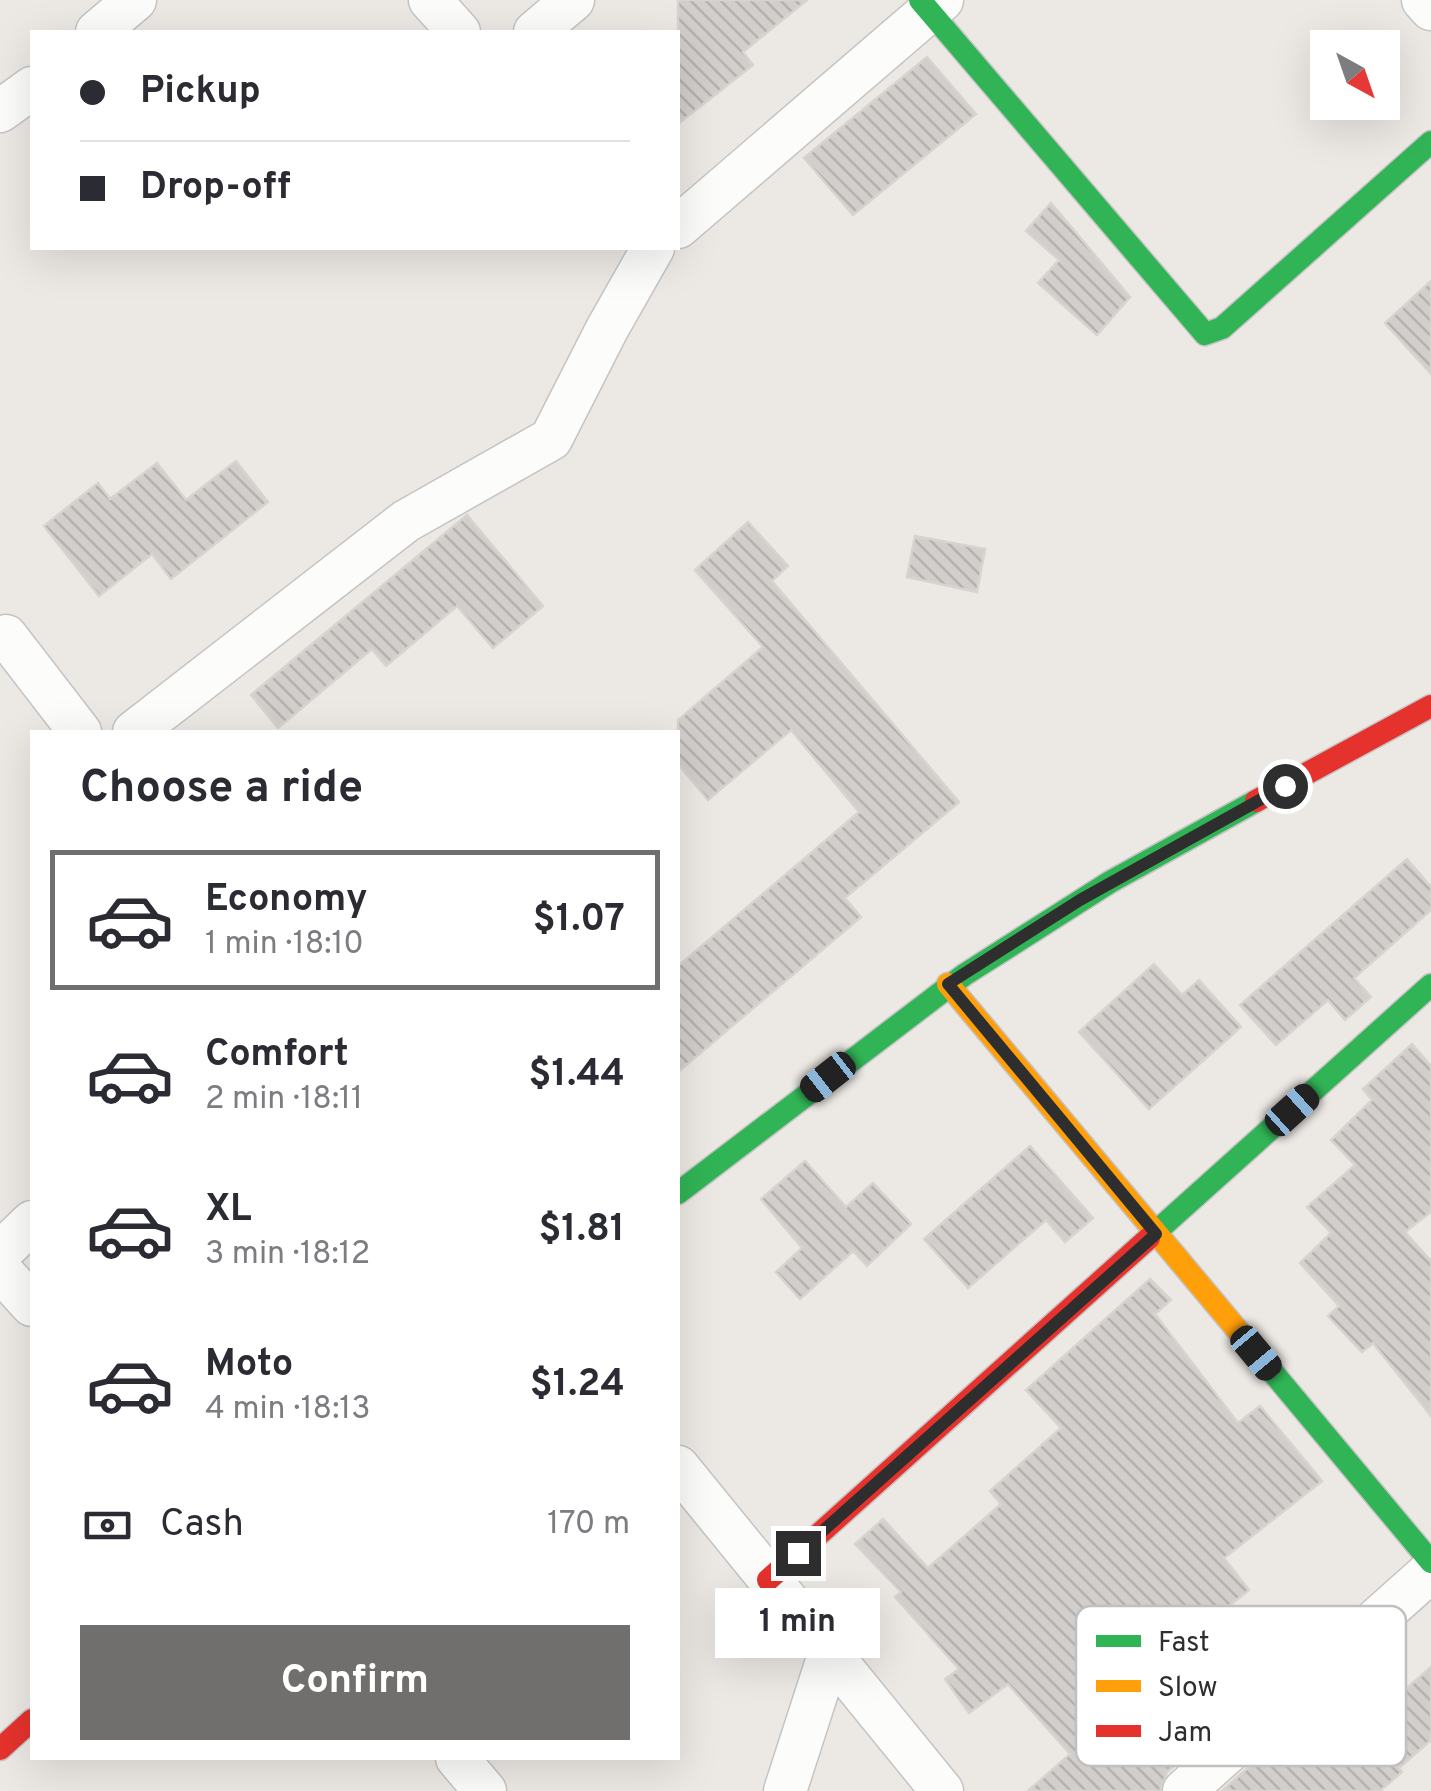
<!DOCTYPE html>
<meta charset="utf-8">
<style>
:root{--surface:#fff;--page:#f7f7f7;--text:#2b2b33;--muted:#7c7c81;--line:#e1e1e2;--accent:#706f6e}
body{margin:0;font-family:Overpass,sans-serif;background:var(--page);color:var(--text);height:100vh;display:flex;flex-direction:column;font-size:38px;white-space:nowrap}
*{box-sizing:border-box;margin:0}
p{font-size:32px;color:var(--muted)}
.icon{flex:none;width:55px;height:55px;fill:none;stroke:currentColor;stroke-width:2;stroke-linecap:round;stroke-linejoin:round}
.map{position:relative;flex:1;overflow:hidden}
.sheet{position:absolute;left:30px;top:730px;width:650px;height:1030px;display:flex;flex-direction:column;background:var(--surface);border-radius:0px;box-shadow:0 10px 40px #0002}
.sheet>*{flex:none}
.top-card{position:absolute;left:30px;top:30px;width:650px;height:220px;border-radius:0px;box-shadow:0 10px 40px #0002;display:grid;align-content:center;height:220px;padding:0 50px;background:var(--surface)}
.needle{width:65px;rotate:140deg}
.buttons{position:absolute;left:1310px;top:30px;display:grid;gap:20px}
.buttons a{display:grid;place-items:center;width:90px;height:90px;border-radius:0px;background:var(--surface);box-shadow:0 10px 40px #0002;font-size:50px}
.end{position:absolute;width:45px;height:45px;margin:-22px;border:12px solid #2e2e2e;background:#fff;box-shadow:0 0 0 5px #fff}
.from{border-radius:50%}
.bubble{position:absolute;height:70px;border-radius:0px;background:var(--surface);box-shadow:0 10px 40px #0002;font-size:32px;font-weight:700;line-height:70px;text-align:center}
.car{position:absolute;width:30px;height:60px;margin:-30px -15px;border-radius:12px;box-shadow:0 0 8px 2px #0007;background:linear-gradient(#222 24%,#8ab4d8 0 40%,#222 0 76%,#8ab4d8 0 86%,#222 0)}
.top-card b{display:flex;align-items:center;gap:35px;height:95px;font-size:38px}
.top-card b+b{border-top:2px solid var(--line)}
.top-card i{width:25px;height:25px;background:var(--text)}
ul{padding:0;list-style:none}
li{display:flex;align-items:center;gap:30px;height:140px;margin:0 20px 15px;padding:0 30px;border:5px solid transparent;border-radius:0px}
li div{flex:1}
li b{display:block;font-size:38px}
li em{font-style:normal;font-weight:700}
li.selected{border-color:var(--accent)}
li>.icon{width:90px;height:90px;stroke-width:1.5}
h2{padding:0 50px;font-size:45px;line-height:120px}
.pay{display:flex;align-items:center;gap:25px;height:110px;padding:0 50px;font-size:38px}
.pay p{margin-inline-start:auto}
.button{display:flex;gap:20px;margin-top:auto;padding:20px 50px}
.button a{flex:1;height:115px;border-radius:0px;background:var(--accent);color:#fff;font-size:40px;font-weight:700;line-height:115px;text-align:center}
.map>svg:first-child{display:block}
.building{fill:url(#building-back-hatch);stroke:#d7d4d0;stroke-width:2.5}
.lines{fill:none;stroke-linecap:round;stroke-linejoin:round}
.street-casing{stroke:#c5c4c5;stroke-width:45}
.fast-casing{stroke:#c5c4c5;stroke-width:25}
.slow-casing{stroke:#c5c4c5;stroke-width:25}
.jam-casing{stroke:#c5c4c5;stroke-width:25}
.street{stroke:#fcfcfb;stroke-width:42}
.fast{stroke:#30b455;stroke-width:22}
.slow{stroke:#ff9f0a;stroke-width:22}
.jam{stroke:#e5322d;stroke-width:22}
.route{stroke:#2e2e2e;stroke-width:12}
.key{fill:#fff;stroke:#c0c0c0;stroke-width:2.5}
.key-label{font-size:28px;fill:#2e2e2e}
</style>
<div class="map">
<svg width="1431" height="1791" viewBox="0 0 1431 1791">
<defs>
<pattern id="building-back-hatch" width="6" height="6" patternUnits="userSpaceOnUse" patternTransform="scale(2.5)"><rect width="6" height="6" fill="#d1cecb"/><path d="M-1 5l2 2M0 0l6 6M5-1l2 2" fill="none" stroke="#b4b1af"/></pattern>
</defs>
<rect width="100%" height="100%" fill="#ece8e4"/>
<path class="building" d="M678 0H807L743 52 753 65 678 124Z
M927 57 976 114 853 215 804 158Z
M1051 203 1130 297 1097 335 1038 283 1059 260 1026 231Z
M1431 281V374L1385 323Z
M236 461 268 502 171 579 152 554 99 596 44 526 98 483 110 499 157 463 186 500Z
M467 515 543 606 493 648 457 606 386 666 372 649 278 728 251 695Z
M748 522 788 566 772 581 959 802 845 898 861 917 678 1072V966L859 812 791 730 708 800 678 764V720L763 647 695 570Z
M915 536 985 549 977 592 907 577Z
M1407 859 1431 887V910L1354 978 1371 997 1345 1020 1328 1000 1276 1045 1240 1005Z
M1154 964 1182 995 1199 980 1241 1027 1149 1109 1079 1032Z
M1412 1044 1431 1066V1212L1405 1232 1431 1261V1416L1373 1343 1362 1352 1328 1316 1339 1306 1300 1263 1331 1233 1307 1207 1355 1165 1331 1140 1372 1100 1363 1089Z
M1030 1146 1093 1218 1065 1242 1046 1220 968 1288 924 1239Z
M805 1161 846 1207 873 1183 911 1224 867 1266 853 1251 800 1299 776 1272 802 1248 761 1199Z
M1150 1279 1171 1300 1155 1314 1238 1423 1260 1406 1322 1481 1224 1558 1249 1590 1147 1671 1206 1738 1167 1772 1160 1791H1028L1070 1754 1008 1684 969 1713 945 1679 959 1669 895 1597 901 1592 855 1544 883 1519 928 1568 1001 1504 990 1491 1061 1428 1026 1390Z
M1431 1667V1740L1399 1768 1402 1772 1380 1791H1222L1338 1687 1366 1724Z"/>
<g class="lines">
<g class="street-casing">
<path id="street" d="M430 0 459 32
M1423 0 1431 9
M97 32 135 0
M535 32 573 0
M0 111 32 88
M678 227 942 0
M6 636 80 732
M134 732 406 521 551 439 607 329 653 248
M0 1253 32 1222
M0 1270 32 1305
M678 1467 942 1791
M457 1758 485 1791
M785 1791 830 1652
M1184 1791 1431 1571"/>
</g>
<g class="fast-casing">
<path id="fast" d="M920 0 1205 334 1222 328 1431 142
M678 1193 964 975 1110 882 1256 801
M1149 1238 1431 985
M1265 1363 1431 1562"/>
</g>
<g class="slow-casing">
<path id="slow" d="M948 984 1265 1363"/>
</g>
<g class="jam-casing">
<path id="jam" d="M1256 801 1431 706
M768 1580 1149 1238
M0 1749 32 1720"/>
</g>
<use href="#street" class="street"/>
<use href="#fast" class="fast"/>
<use href="#slow" class="slow"/>
<use href="#jam" class="jam"/>
</g>
<g class="lines">
<path class="route" d="M798 1553 1156 1234 948 984 1080 900 1285 786"/>
</g>
<rect x="1076" y="1606" width="330" height="160" rx="15" class="key"/>
<rect x="1096" y="1635" width="45" height="12" fill="#30b455"/>
<rect x="1096" y="1680" width="45" height="12" fill="#ff9f0a"/>
<rect x="1096" y="1725" width="45" height="12" fill="#e5322d"/>
<g class="key-label">
<text x="1158" y="1651">Fast</text>
<text x="1158" y="1696">Slow</text>
<text x="1158" y="1741">Jam</text>
</g>
</svg>
<div class="buttons">
<a><svg class="needle" viewBox="-14 -14 28 28"><path d="M0-13l5 13h-10z" fill="#e53935"/><path d="M0 13l5-13h-10z" fill="#7c7c81"/></svg></a>
</div>
<i class="end from" style="left:1285px;top:786px"></i>
<i class="end" style="left:798px;top:1553px"></i>
<div class="bubble" style="left:715px;top:1588px;width:165px">1 min</div>
<i class="car" style="left:828px;top:1077px;rotate:232deg"></i>
<i class="car" style="left:1292px;top:1110px;rotate:48deg"></i>
<i class="car" style="left:1256px;top:1353px;rotate:140deg"></i>
<div class="top-card">
<b><i class="from"></i>Pickup</b>
<b><i></i>Drop-off</b>
</div>
<section class="sheet">
<h2>Choose a ride</h2>
<ul>
<li class="selected"><svg class="icon" aria-label="car" viewBox="0 0 24 24"><path d="M5 17H2v-5l4-1 3-4h7l3 4 3 1v5h-3M9 17h6M6 11h13"/><circle cx="7" cy="17" r="2"/><circle cx="17" cy="17" r="2"/></svg><div><b>Economy</b><p>1 min · 18:10</p></div><em>$1.07</em></li>
<li><svg class="icon" aria-label="car" viewBox="0 0 24 24"><path d="M5 17H2v-5l4-1 3-4h7l3 4 3 1v5h-3M9 17h6M6 11h13"/><circle cx="7" cy="17" r="2"/><circle cx="17" cy="17" r="2"/></svg><div><b>Comfort</b><p>2 min · 18:11</p></div><em>$1.44</em></li>
<li><svg class="icon" aria-label="car" viewBox="0 0 24 24"><path d="M5 17H2v-5l4-1 3-4h7l3 4 3 1v5h-3M9 17h6M6 11h13"/><circle cx="7" cy="17" r="2"/><circle cx="17" cy="17" r="2"/></svg><div><b>XL</b><p>3 min · 18:12</p></div><em>$1.81</em></li>
<li><svg class="icon" aria-label="car" viewBox="0 0 24 24"><path d="M5 17H2v-5l4-1 3-4h7l3 4 3 1v5h-3M9 17h6M6 11h13"/><circle cx="7" cy="17" r="2"/><circle cx="17" cy="17" r="2"/></svg><div><b>Moto</b><p>4 min · 18:13</p></div><em>$1.24</em></li>
</ul>
<div class="pay"><svg class="icon" aria-label="cash" viewBox="0 0 24 24"><path d="M3 7h18v10H3z"/><circle cx="12" cy="12" r="2"/></svg>Cash<p>170 m</p></div>
<div class="button"><a>Confirm</a></div>
</section>
</div>
